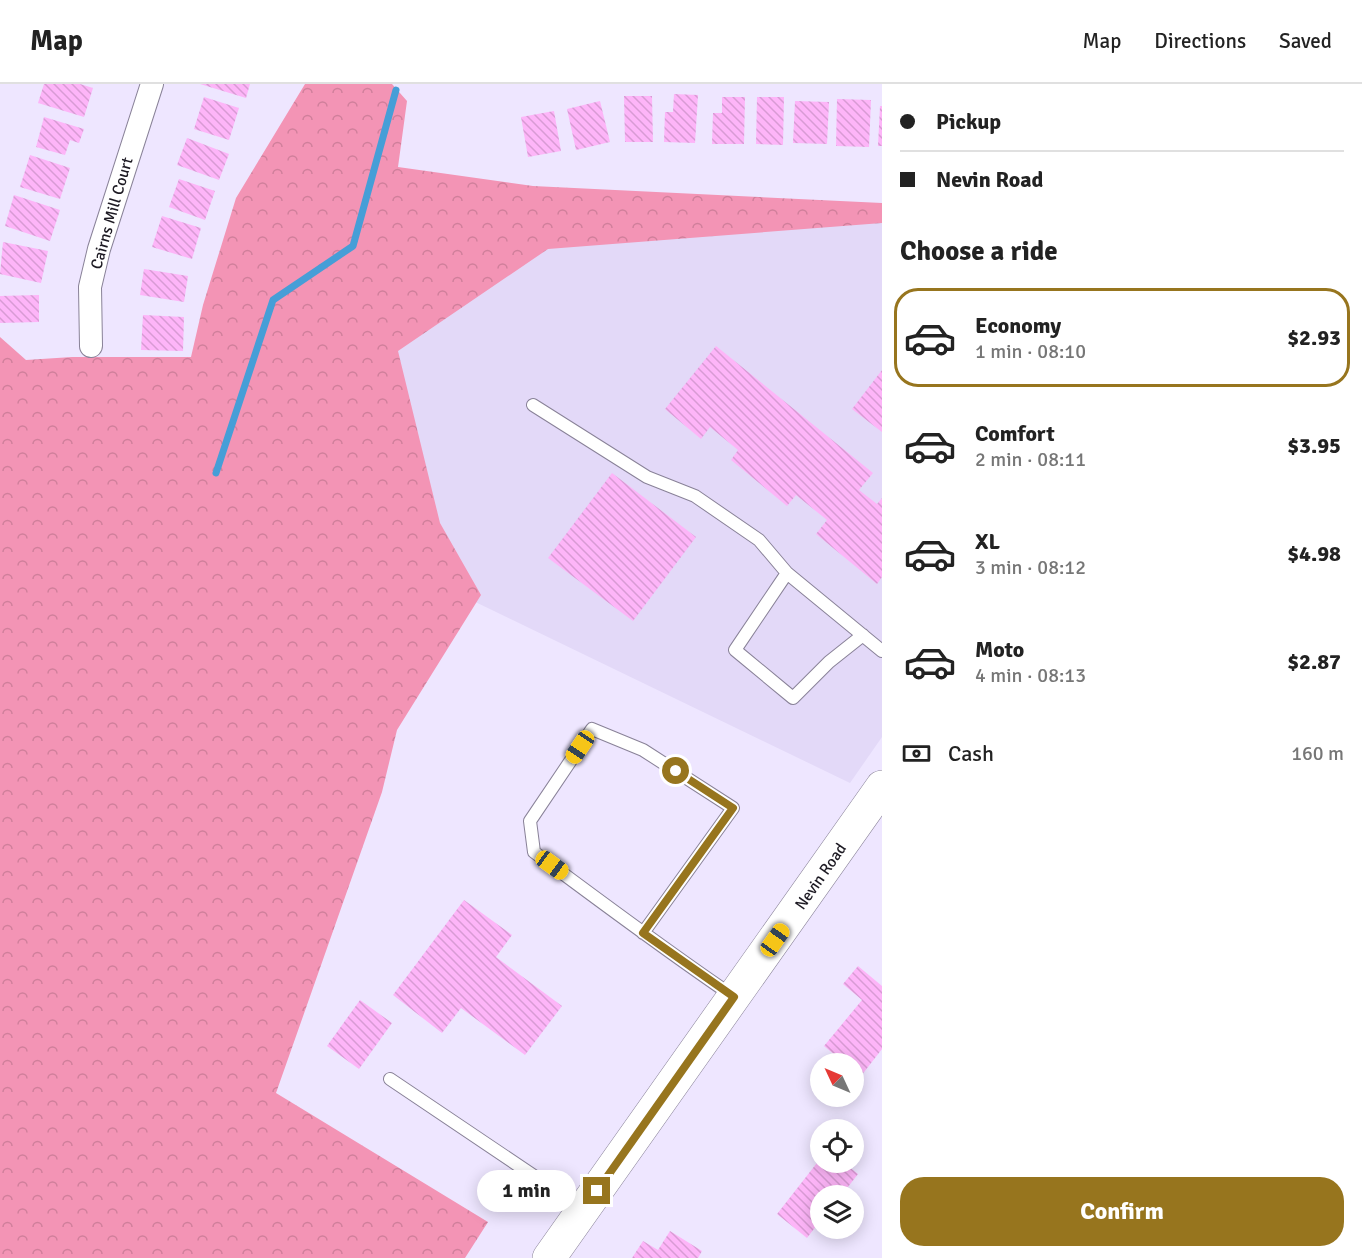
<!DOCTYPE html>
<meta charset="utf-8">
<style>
:root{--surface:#fff;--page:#f6f6f6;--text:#222;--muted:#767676;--line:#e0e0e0;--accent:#97751e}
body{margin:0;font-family:Signika,sans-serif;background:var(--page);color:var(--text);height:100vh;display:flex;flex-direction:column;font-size:22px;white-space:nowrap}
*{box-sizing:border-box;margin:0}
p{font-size:20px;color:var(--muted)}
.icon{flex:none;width:33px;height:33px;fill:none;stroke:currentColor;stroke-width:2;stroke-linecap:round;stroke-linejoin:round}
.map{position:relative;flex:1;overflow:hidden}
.details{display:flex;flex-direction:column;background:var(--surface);width:480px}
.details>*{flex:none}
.guide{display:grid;align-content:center;height:132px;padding:0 18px;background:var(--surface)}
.needle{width:39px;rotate:314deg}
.tools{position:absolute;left:810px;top:969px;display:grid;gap:12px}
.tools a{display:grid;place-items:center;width:54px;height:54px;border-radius:50%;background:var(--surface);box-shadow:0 3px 15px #0003;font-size:30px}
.end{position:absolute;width:27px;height:27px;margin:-14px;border:8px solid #97751e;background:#fff;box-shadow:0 0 0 3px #fff}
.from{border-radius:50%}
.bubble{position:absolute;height:42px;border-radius:21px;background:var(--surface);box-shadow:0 3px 15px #0003;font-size:20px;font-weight:700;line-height:42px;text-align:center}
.car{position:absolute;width:18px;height:36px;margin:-18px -9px;border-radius:8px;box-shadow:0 0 4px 2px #0007;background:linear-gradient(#f5c518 24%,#345 0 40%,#f5c518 0 76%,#345 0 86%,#f5c518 0)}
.guide b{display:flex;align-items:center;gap:21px;height:57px;font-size:22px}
.guide b+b{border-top:2px solid var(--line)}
.guide i{width:15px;height:15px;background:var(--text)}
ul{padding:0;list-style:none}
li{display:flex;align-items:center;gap:18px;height:99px;margin:0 12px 9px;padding:0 6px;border:3px solid transparent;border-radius:24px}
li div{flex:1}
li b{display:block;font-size:22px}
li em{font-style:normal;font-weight:700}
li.selected{border-color:var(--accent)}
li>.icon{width:54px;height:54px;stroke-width:1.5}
h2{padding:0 18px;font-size:27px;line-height:72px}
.pay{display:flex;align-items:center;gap:15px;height:66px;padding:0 18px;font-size:22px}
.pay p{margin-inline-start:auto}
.primary-button{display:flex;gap:12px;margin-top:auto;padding:12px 18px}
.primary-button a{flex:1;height:69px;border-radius:24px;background:var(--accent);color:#fff;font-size:24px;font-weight:700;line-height:69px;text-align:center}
header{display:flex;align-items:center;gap:36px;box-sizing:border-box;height:84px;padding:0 30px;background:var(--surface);border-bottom:2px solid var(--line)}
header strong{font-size:28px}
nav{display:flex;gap:33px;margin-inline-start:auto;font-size:21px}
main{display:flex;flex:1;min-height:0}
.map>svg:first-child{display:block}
.built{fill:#e3d9f8}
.forest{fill:url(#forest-crowns)}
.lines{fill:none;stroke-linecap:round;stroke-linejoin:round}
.stream{stroke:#469ed7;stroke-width:7}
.building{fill:url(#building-back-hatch)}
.lane-casing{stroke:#898298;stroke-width:14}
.street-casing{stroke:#898298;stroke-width:24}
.secondary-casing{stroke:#898298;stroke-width:34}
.lane{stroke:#fff;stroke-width:12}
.street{stroke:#fff;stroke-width:22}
.secondary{stroke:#fff;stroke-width:33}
.route{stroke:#97751e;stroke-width:8}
.labels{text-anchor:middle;stroke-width:4.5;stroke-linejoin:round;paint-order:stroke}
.street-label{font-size:16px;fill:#1d1a23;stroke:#fff}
</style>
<header>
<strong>Map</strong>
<nav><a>Map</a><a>Directions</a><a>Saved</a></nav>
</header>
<main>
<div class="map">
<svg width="882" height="1174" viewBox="0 0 882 1174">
<defs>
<pattern id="forest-crowns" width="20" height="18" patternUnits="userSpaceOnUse" patternTransform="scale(1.5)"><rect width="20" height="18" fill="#f394b5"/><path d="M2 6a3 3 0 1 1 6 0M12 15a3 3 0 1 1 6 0" fill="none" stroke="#d07f9b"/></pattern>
<pattern id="building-back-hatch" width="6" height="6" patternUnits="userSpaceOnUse" patternTransform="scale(1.5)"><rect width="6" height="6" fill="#fdb5f8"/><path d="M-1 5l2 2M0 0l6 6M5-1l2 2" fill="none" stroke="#d89bd4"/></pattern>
</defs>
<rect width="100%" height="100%" fill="#eee6ff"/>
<path class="built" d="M336 104 882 129V653L850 699 190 380Z"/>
<path class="forest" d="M305 0H392L407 17 398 83 533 102 882 119V139L548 165 398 267 440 439 481 511 397 646 382 708 276 1009 488 1138 465 1174H0V253L26 276 72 273H191L203 221 236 114Z"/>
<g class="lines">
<path class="stream" d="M216 389 273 216 353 162 396 6"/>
</g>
<path class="building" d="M44 0H80L93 4 84 33 38 19Z
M200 0H250L246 14Z
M674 10 698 11 695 59 664 58 665 28H673Z
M624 12H652L653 58H625Z
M204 13 239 24 229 56 194 45Z
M722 13H745L744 60H712L713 29H722Z
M757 13H784L783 61 756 60Z
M837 15 871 16 869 63 836 62Z
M600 17 610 58 576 66 567 25Z
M795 17 829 18 827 60 793 59Z
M880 22H882V62H878Z
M554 27 561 67 528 73 521 33Z
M44 33 84 45 79 59 70 56 65 71 36 63Z
M187 54 229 70 219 96 177 81Z
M30 71 70 84 60 115 20 103Z
M179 95 215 107 205 136 169 123Z
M14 111 60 126 50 157 5 142Z
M162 132 201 144 192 175 152 163Z
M3 158 48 167 41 199 0 190Z
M144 185 188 192 184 218 140 211Z
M39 211V238L0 239V212Z
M143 231 184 233 183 267 141 266Z
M716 262 873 389 859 406 877 420 882 414V493L877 500 816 450 827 436 796 411 787 422 731 376 738 366 710 343 701 355 665 325Z
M882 286V348L852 325Z
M612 389 696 453 633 537 548 474Z
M464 816 512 851 496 873 562 922 525 971 461 924 442 949 393 911Z
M858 882 882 902V965L861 992 854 986V980H846L824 962 862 916 843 900Z
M360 916 392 939 359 985 327 962Z
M820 1075V1078H843L858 1090 841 1112H820V1137L807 1154 777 1130Z
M670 1147 702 1167 698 1174H632L643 1157 658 1166Z"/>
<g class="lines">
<g class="lane-casing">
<path id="lane" d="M533 321 647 393 695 412 759 456 787 489
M863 551 829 578 793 614 735 566 787 489 882 567
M643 849 733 724 643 666 592 645 530 737 534 768C600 817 665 866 733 912
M390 995 583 1125"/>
</g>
<g class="street-casing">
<path id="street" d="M91 262 90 203 99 165 152 0"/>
</g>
<g class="secondary-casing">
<path id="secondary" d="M549 1174 882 703"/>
</g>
<use href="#lane" class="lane"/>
<use href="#street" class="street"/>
<use href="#secondary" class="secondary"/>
</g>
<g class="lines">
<path class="route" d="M597 1107 734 913 643 849 733 724 676 687"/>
</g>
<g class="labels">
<g class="street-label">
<text transform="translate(111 129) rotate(-74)" y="6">Cairns Mill Court</text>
<text transform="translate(820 792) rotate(-55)" y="6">Nevin Road</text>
</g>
</g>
</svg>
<div class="tools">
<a><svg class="needle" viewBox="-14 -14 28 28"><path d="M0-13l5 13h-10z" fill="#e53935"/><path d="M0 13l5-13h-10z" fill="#767676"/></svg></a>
<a><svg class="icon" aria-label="locate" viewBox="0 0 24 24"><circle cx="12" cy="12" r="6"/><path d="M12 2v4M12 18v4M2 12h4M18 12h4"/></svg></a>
<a><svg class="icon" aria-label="layers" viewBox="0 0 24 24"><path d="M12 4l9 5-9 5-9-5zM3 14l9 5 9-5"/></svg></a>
</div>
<i class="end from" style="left:676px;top:687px"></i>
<i class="end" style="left:597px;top:1107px"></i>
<div class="bubble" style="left:477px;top:1086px;width:99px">1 min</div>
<i class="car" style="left:580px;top:663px;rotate:214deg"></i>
<i class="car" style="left:552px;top:781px;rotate:126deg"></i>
<i class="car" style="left:775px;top:856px;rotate:35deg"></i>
</div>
<section class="details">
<div class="guide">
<b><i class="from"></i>Pickup</b>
<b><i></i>Nevin Road</b>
</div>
<h2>Choose a ride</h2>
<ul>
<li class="selected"><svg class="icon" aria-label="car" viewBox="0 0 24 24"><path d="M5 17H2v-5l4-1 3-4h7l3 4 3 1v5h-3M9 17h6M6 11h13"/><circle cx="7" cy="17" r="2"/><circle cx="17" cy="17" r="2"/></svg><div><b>Economy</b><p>1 min · 08:10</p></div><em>$2.93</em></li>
<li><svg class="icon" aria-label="car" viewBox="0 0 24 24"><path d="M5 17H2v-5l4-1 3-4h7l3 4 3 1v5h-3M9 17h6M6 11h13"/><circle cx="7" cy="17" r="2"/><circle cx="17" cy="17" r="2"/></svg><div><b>Comfort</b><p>2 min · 08:11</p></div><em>$3.95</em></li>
<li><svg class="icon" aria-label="car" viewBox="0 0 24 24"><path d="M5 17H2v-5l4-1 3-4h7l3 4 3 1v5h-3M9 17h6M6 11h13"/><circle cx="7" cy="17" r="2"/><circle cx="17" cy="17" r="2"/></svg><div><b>XL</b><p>3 min · 08:12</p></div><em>$4.98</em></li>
<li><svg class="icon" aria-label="car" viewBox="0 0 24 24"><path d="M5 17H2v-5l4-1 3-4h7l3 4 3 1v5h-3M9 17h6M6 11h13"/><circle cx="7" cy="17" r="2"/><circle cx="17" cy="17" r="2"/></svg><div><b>Moto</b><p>4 min · 08:13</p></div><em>$2.87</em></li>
</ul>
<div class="pay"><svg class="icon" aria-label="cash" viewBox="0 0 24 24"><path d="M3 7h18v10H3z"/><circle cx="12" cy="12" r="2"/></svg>Cash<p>160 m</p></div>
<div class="primary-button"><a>Confirm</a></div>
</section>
</main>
